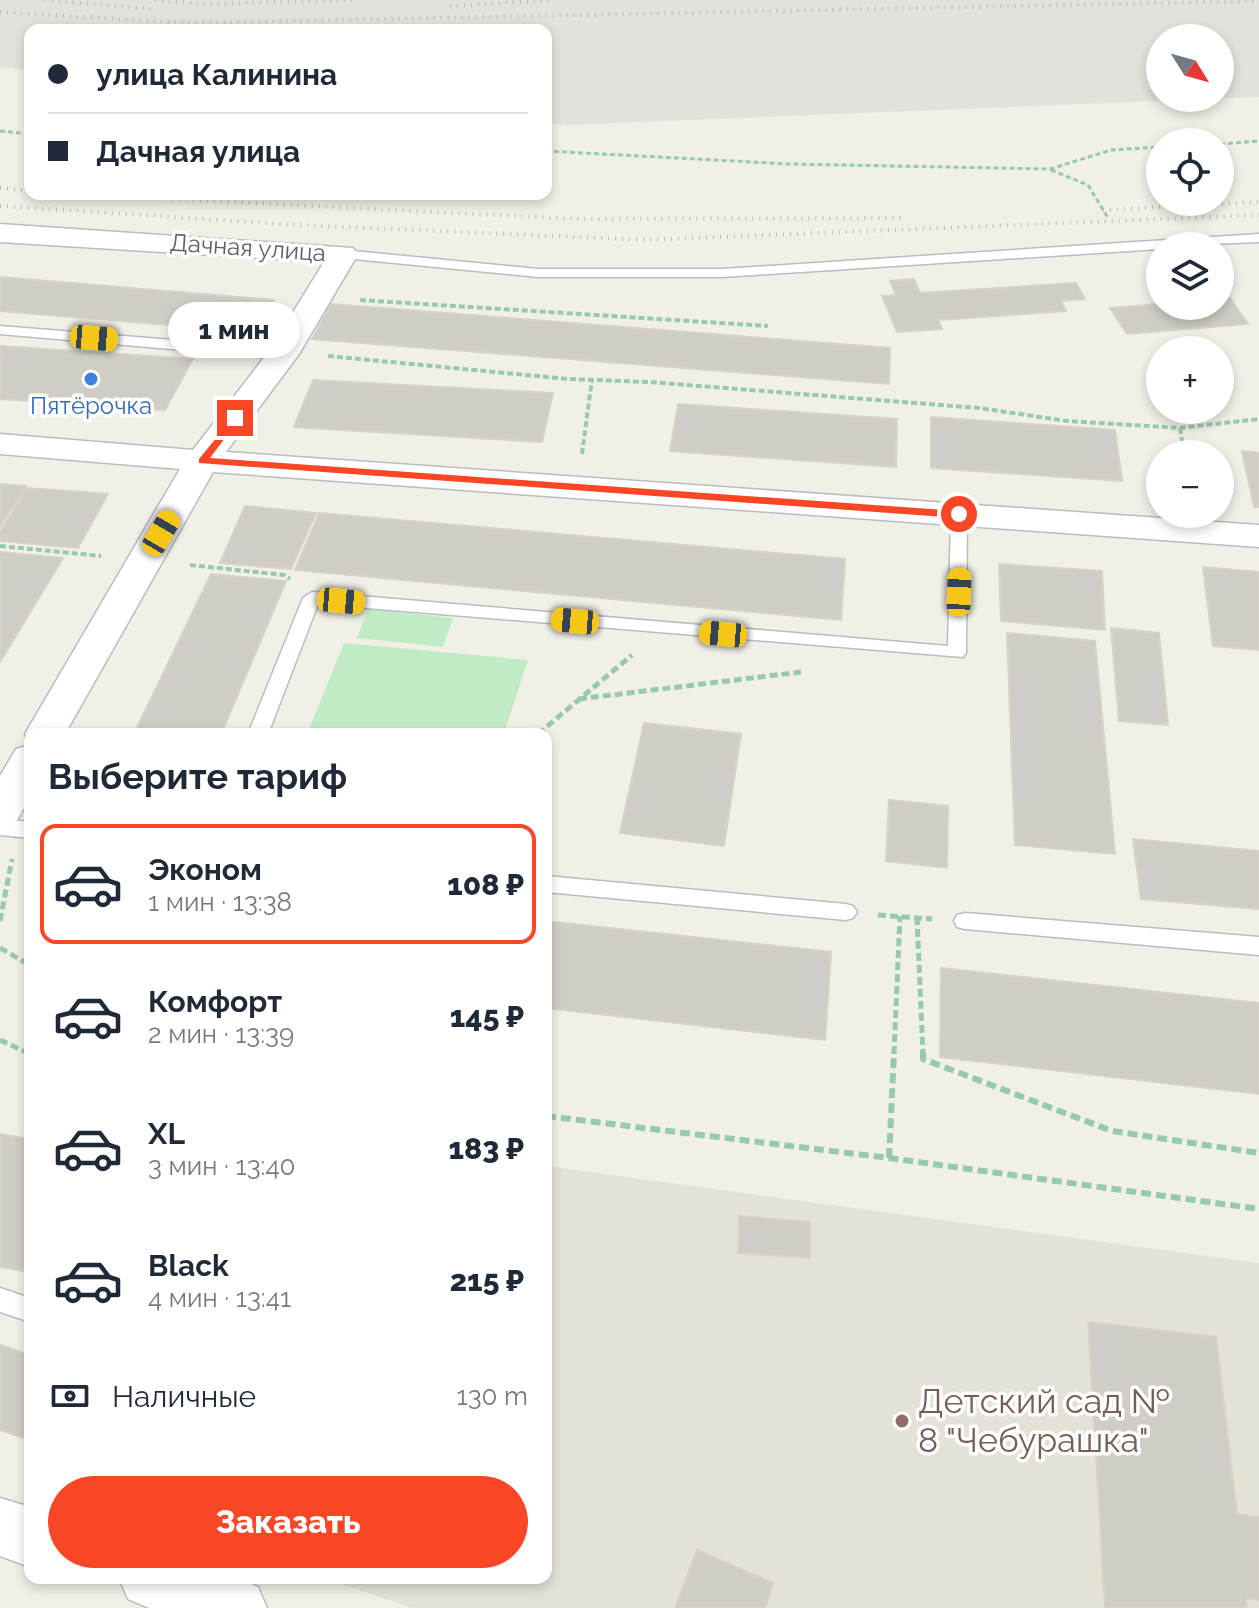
<!DOCTYPE html>
<html lang="ru">
<meta charset="utf-8">
<style>
:root{--surface:#fff;--page:#f2f2f3;--text:#1f2937;--muted:#747a83;--line:#e0e1e3;--accent:#f94725}
body{margin:0;font-family:Raleway,sans-serif;background:var(--page);color:var(--text);height:100vh;display:flex;flex-direction:column;font-size:30px;white-space:nowrap}
*{box-sizing:border-box;margin:0}
p{font-size:26px;color:var(--muted)}
.icon{flex:none;width:44px;height:44px;fill:none;stroke:currentColor;stroke-width:2;stroke-linecap:round;stroke-linejoin:round}
.map{position:relative;flex:1;overflow:hidden}
.side{position:absolute;left:24px;top:728px;width:528px;height:856px;display:flex;flex-direction:column;background:var(--surface);border-radius:16px;box-shadow:0 4px 12px #0003}
.side>*{flex:none}
.top-card{position:absolute;left:24px;top:24px;width:528px;height:176px;border-radius:16px;box-shadow:0 4px 12px #0003;display:grid;align-content:center;height:176px;padding:0 24px;background:var(--surface)}
.needle{width:52px;rotate:127deg}
.controls{position:absolute;left:1146px;top:24px;display:grid;gap:16px}
.controls a{display:grid;place-items:center;width:88px;height:88px;border-radius:50%;background:var(--surface);box-shadow:0 4px 12px #0003;font-size:40px}
.end{position:absolute;width:36px;height:36px;margin:-18px;border:10px solid #f94725;background:#fff;box-shadow:0 0 0 4px #fff}
.from{border-radius:50%}
.bubble{position:absolute;height:56px;border-radius:28px;background:var(--surface);box-shadow:0 4px 12px #0003;font-size:26px;font-weight:800;line-height:56px;text-align:center}
.car{position:absolute;width:24px;height:48px;margin:-24px -12px;border-radius:10px;box-shadow:0 0 6px 2px #0007;background:linear-gradient(#f5c518 24%,#345 0 40%,#f5c518 0 76%,#345 0 86%,#f5c518 0)}
.top-card b{display:flex;align-items:center;gap:28px;height:76px;font-size:30px}
.top-card b+b{border-top:2px solid var(--line)}
.top-card i{width:20px;height:20px;background:var(--text)}
ul{padding:0;list-style:none}
li{display:flex;align-items:center;gap:24px;height:120px;margin:0 16px 12px;padding:0 8px;border:4px solid transparent;border-radius:16px}
li div{flex:1}
li b{display:block;font-size:30px}
li em{font-style:normal;font-weight:800}
li.selected{border-color:var(--accent)}
li>.icon{width:72px;height:72px;stroke-width:1.5}
h2{padding:0 24px;font-size:36px;line-height:96px}
.pay{display:flex;align-items:center;gap:20px;height:88px;padding:0 24px;font-size:30px}
.pay p{margin-inline-start:auto}
.cta{display:flex;gap:16px;margin-top:auto;padding:16px 24px}
.cta a{flex:1;height:92px;border-radius:48px;background:var(--accent);color:#fff;font-size:32px;font-weight:800;line-height:92px;text-align:center}
.map>svg:first-child{display:block}
.industrial{fill:#e2e1db;fill-rule:evenodd}
.education{fill:#e4e2d7}
.green{fill:#c1ebc5}
.building{fill:#cfcdc5;stroke:#d7d3c4;stroke-width:2}
.lines{fill:none;stroke-linecap:round;stroke-linejoin:round}
.service-casing{stroke:#b9bcc1;stroke-width:3}
.minor-casing{stroke:#b9bcc1;stroke-width:3}
.path-far3{stroke:#98caaa;stroke-width:3;stroke-dasharray:5 3;stroke-linecap:butt}
.path-far2{stroke:#98caaa;stroke-width:4;stroke-dasharray:6 3;stroke-linecap:butt}
.path-far1{stroke:#98caaa;stroke-width:5;stroke-dasharray:8 4;stroke-linecap:butt}
.path{stroke:#98caaa;stroke-width:6;stroke-dasharray:10 5;stroke-linecap:butt}
.service{fill:#fff;fill-rule:evenodd}
.minor{fill:#fff;fill-rule:evenodd}
.rail{stroke:#b8b9b9;stroke-width:4;stroke-dasharray:1 6;stroke-linecap:butt}
.route{fill:#f94725}
.shop-dot{fill:#3f7fe0;stroke:#fff;stroke-width:3}
.education-dot{fill:#8d6e63;stroke:#fff;stroke-width:3}
.labels{text-anchor:middle;stroke-width:7;stroke-linejoin:round;paint-order:stroke}
.far-street-label{font-size:24px;fill:#5e6268;stroke:#fff}
.far-shop-label{font-size:24px;fill:#366cbe;stroke:#fff}
.near-education-label{font-size:34px;fill:#785e54;stroke:#fff;text-anchor:start}
</style>
<div class="map">
<svg width="1259" height="1608" viewBox="0 0 1259 1608">
<rect width="100%" height="100%" fill="#f1f0e7"/>
<path class="industrial" d="M0 0H1259V97L567 125 546 123V30H30V70L0 67ZM1160 38H1220V98H1160Z"/>
<path class="education" d="M546 1166 1259 1263V1608H413L323 1578H546Z"/>
<path class="green" d="M368 609 453 618 443 647 357 638Z
M344 643 528 660 504 734H307Z"/>
<path class="building" d="M0 277 274 300 267 333 0 311Z
M914 279 920 293 1076 283 1085 299 1061 301 1066 311 938 320 942 329 897 332 882 296 896 295 890 281Z
M1230 298 1248 324 1127 334 1110 308 1160 304 1220 306V299Z
M331 304 890 348 889 384 312 339Z
M1 346 193 359 165 410 0 399Z
M313 380 553 393 542 442 294 427Z
M678 404 897 419 896 467 670 451Z
M931 417 1115 430 1122 481 931 468Z
M1242 451 1259 453V507H1254Z
M0 484 26 486 0 527Z
M27 488 108 494 78 548 0 541V532Z
M245 506 316 513 291 569 220 563Z
M319 513 845 559 841 620 295 570Z
M0 552 63 558 0 662Z
M999 564 1102 571 1105 630 1001 621Z
M1203 567 1259 572V650L1213 646Z
M211 574 286 581 221 734H134Z
M1111 628 1159 633 1168 725 1119 721Z
M1007 633 1095 641 1115 854 1015 845Z
M644 723 741 734 724 846 620 833Z
M889 800 948 806 947 868 886 861Z
M1133 839 1259 851V909L1141 899Z
M546 921 831 952 825 1040 546 1008Z
M941 968 1259 1003V1094L940 1057Z
M0 1134 30 1139V1272L0 1267Z
M739 1216 810 1222V1258L738 1253Z
M1088 1322 1216 1337 1237 1514 1259 1517V1600L1246 1598 1247 1608H1105Z
M0 1345 30 1355V1440L0 1430Z
M697 1550 773 1583 765 1608H675Z"/>
<g class="lines">
<g class="service-casing">
<path id="service" d="M1259 234V242L1160 246V249L722 277H538L343 258 336 254 343 250 538 269H722Z
M0 326 283 349 291 354 283 359 0 334Z
M959 509 967 514 966 653 963 657 318 604 268 734H248L303 598 312 592 948 646 951 514Z
M0 819 30 822V838L0 835Z
M546 876 846 904 853 906 857 912 853 918 846 920 546 892Z
M965 913 1259 937V955L965 929 957 927 954 921 957 915Z
M0 1288 30 1298V1322L0 1312Z"/>
</g>
<g class="minor-casing">
<path id="minor" d="M0 224 353 248 358 254 299 354 226 452 1259 525V547L213 472 65 734H30V743L25 734 180 469 0 454V434L193 450 269 351 324 262 0 242Z
M30 745V797L15 824 0 829V776L16 749Z
M0 1498 30 1507V1567L0 1556Z
M119 1578H238L258 1587 267 1608H149L128 1599Z"/>
</g>
<path class="path-far3" d="M0 131 30 134
M1220 144 1259 141
M546 151 789 164 1050 169 1111 150 1160 147
M1051 170 1088 185 1108 218"/>
<path class="path-far2" d="M360 300 768 326
M328 356 568 379 649 382 979 408 1067 421 1180 428 1259 419
M1180 428 1184 454
M582 454 592 379
M0 546 101 556
M190 565 284 575 290 579"/>
<path class="path-far1" d="M579 699 801 672
M538 734 632 655
M878 915 932 919
M917 917 923 1054
M0 921 12 859
M0 948 30 965
M0 1040 30 1054
M894 1054 900 916"/>
<path class="path" d="M26 1052 30 1054
M923 1052V1059L1112 1131 1259 1153
M546 1116 889 1158 1259 1209
M889 1158 894 1052"/>
<use href="#service" class="service"/>
<use href="#minor" class="minor"/>
<path class="rail" d="M45 0 153 9
M155 0 201 4 355 0
M450 6 553 0
M0 12 189 23 1259 1
M0 188 30 191
M67 194 577 219 903 218
M0 206 297 225 647 240 1259 215
M1103 210 1259 202"/>
</g>
<path class="route" d="M235 415 240 418 210 458 959 511 965 514 959 518 199 463V459Z"/>
<circle class="shop-dot" cx="91" cy="379" r="8"/>
<circle class="education-dot" cx="902" cy="1421" r="8"/>
<g class="labels">
<g class="far-street-label">
<text transform="translate(248 248) rotate(4)" y="8">Дачная улица</text>
</g>
<g class="far-shop-label">
<text x="91" y="414">Пятёрочка</text>
</g>
<g class="near-education-label">
<text x="918" y="1413">Детский сад №<tspan x="918" dy="39">8 "Чебурашка"</tspan></text>
</g>
</g>
</svg>
<div class="controls">
<a><svg class="needle" viewBox="-14 -14 28 28"><path d="M0-13l5 13h-10z" fill="#e53935"/><path d="M0 13l5-13h-10z" fill="#747a83"/></svg></a>
<a><svg class="icon" aria-label="locate" viewBox="0 0 24 24"><circle cx="12" cy="12" r="6"/><path d="M12 2v4M12 18v4M2 12h4M18 12h4"/></svg></a>
<a><svg class="icon" aria-label="layers" viewBox="0 0 24 24"><path d="M12 4l9 5-9 5-9-5zM3 14l9 5 9-5"/></svg></a>
<a>+</a>
<a>−</a>
</div>
<i class="end from" style="left:959px;top:514px"></i>
<i class="end" style="left:235px;top:418px"></i>
<div class="bubble" style="left:168px;top:302px;width:132px">1 мин</div>
<i class="car" style="left:94px;top:338px;rotate:95deg"></i>
<i class="car" style="left:161px;top:533px;rotate:30deg"></i>
<i class="car" style="left:959px;top:592px;rotate:2deg"></i>
<i class="car" style="left:341px;top:601px;rotate:95deg"></i>
<i class="car" style="left:575px;top:621px;rotate:275deg"></i>
<i class="car" style="left:723px;top:634px;rotate:275deg"></i>
<div class="top-card">
<b><i class="from"></i>улица Калинина</b>
<b><i></i>Дачная улица</b>
</div>
<section class="side">
<h2>Выберите тариф</h2>
<ul>
<li class="selected"><svg class="icon" aria-label="car" viewBox="0 0 24 24"><path d="M5 17H2v-5l4-1 3-4h7l3 4 3 1v5h-3M9 17h6M6 11h13"/><circle cx="7" cy="17" r="2"/><circle cx="17" cy="17" r="2"/></svg><div><b>Эконом</b><p>1 мин · 13:38</p></div><em>108 ₽</em></li>
<li><svg class="icon" aria-label="car" viewBox="0 0 24 24"><path d="M5 17H2v-5l4-1 3-4h7l3 4 3 1v5h-3M9 17h6M6 11h13"/><circle cx="7" cy="17" r="2"/><circle cx="17" cy="17" r="2"/></svg><div><b>Комфорт</b><p>2 мин · 13:39</p></div><em>145 ₽</em></li>
<li><svg class="icon" aria-label="car" viewBox="0 0 24 24"><path d="M5 17H2v-5l4-1 3-4h7l3 4 3 1v5h-3M9 17h6M6 11h13"/><circle cx="7" cy="17" r="2"/><circle cx="17" cy="17" r="2"/></svg><div><b>XL</b><p>3 мин · 13:40</p></div><em>183 ₽</em></li>
<li><svg class="icon" aria-label="car" viewBox="0 0 24 24"><path d="M5 17H2v-5l4-1 3-4h7l3 4 3 1v5h-3M9 17h6M6 11h13"/><circle cx="7" cy="17" r="2"/><circle cx="17" cy="17" r="2"/></svg><div><b>Black</b><p>4 мин · 13:41</p></div><em>215 ₽</em></li>
</ul>
<div class="pay"><svg class="icon" aria-label="cash" viewBox="0 0 24 24"><path d="M3 7h18v10H3z"/><circle cx="12" cy="12" r="2"/></svg>Наличные<p>130 m</p></div>
<div class="cta"><a>Заказать</a></div>
</section>
</div>
